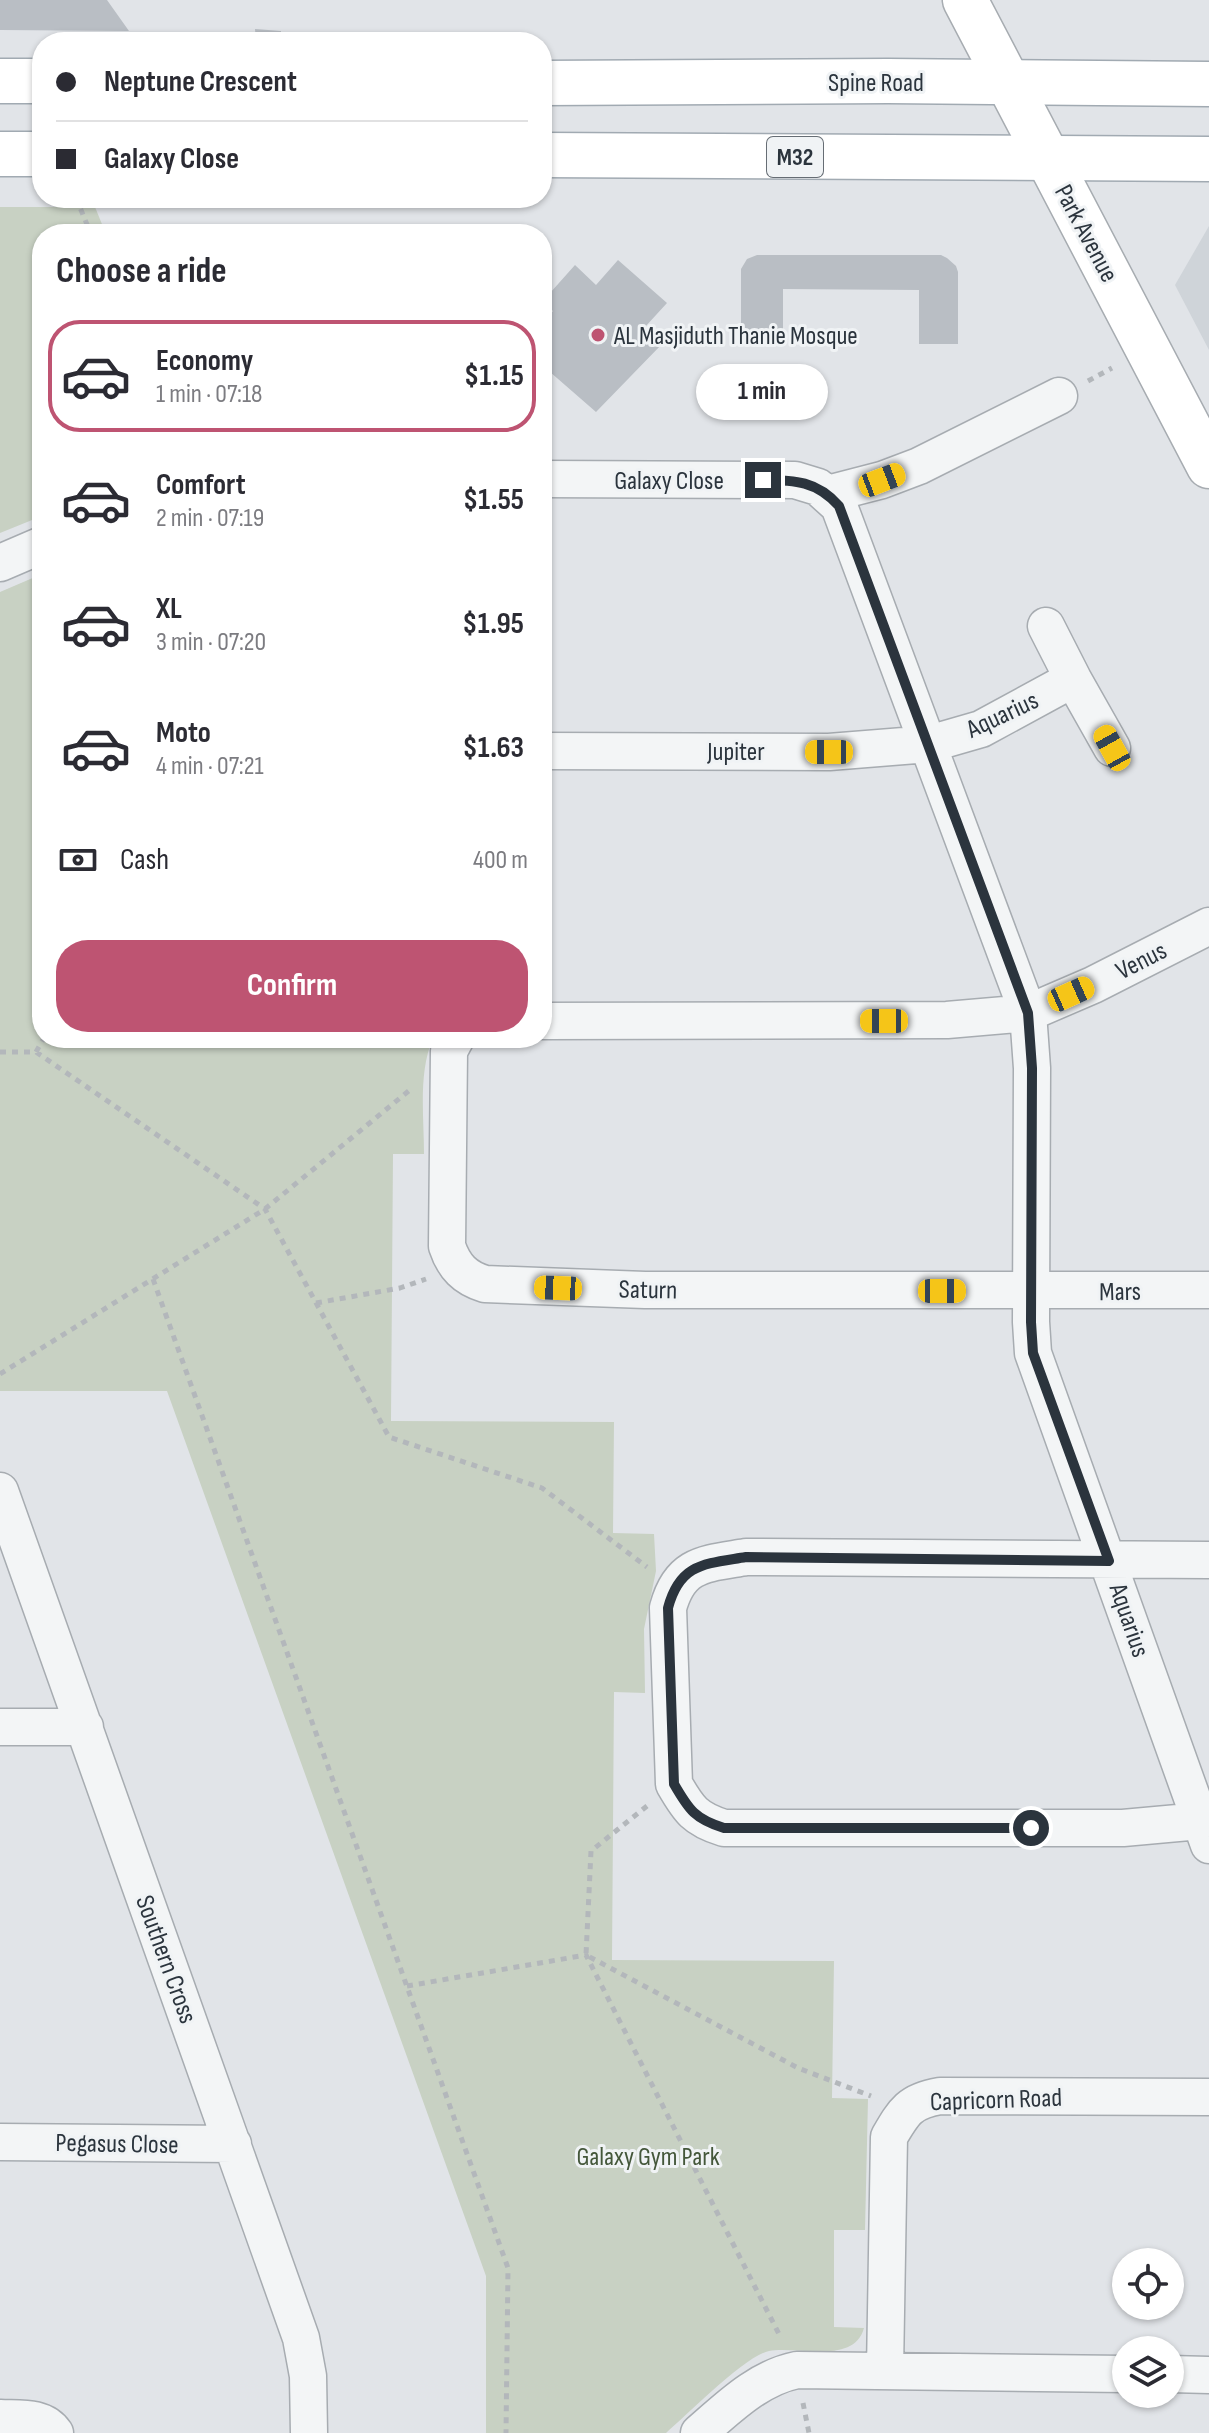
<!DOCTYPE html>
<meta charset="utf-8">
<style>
:root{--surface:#fff;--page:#f7f7f7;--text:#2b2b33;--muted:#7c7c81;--line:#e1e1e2;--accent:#be5472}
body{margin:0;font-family:"Sofia Sans Condensed",sans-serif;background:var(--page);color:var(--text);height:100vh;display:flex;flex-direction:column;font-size:30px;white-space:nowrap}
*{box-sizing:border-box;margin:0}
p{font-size:26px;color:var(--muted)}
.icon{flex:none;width:44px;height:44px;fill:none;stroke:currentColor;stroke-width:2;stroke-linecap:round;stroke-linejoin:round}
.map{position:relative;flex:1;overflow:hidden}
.sheet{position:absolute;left:32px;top:224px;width:520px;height:824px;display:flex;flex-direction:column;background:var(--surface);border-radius:32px;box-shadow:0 2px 6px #0004}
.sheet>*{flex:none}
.top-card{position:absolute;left:32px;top:32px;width:520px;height:176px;border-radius:32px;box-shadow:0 2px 6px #0004;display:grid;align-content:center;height:176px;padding:0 24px;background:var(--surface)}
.buttons{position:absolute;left:1112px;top:2248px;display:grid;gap:16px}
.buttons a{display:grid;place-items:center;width:72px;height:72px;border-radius:50%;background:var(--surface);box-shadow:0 2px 6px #0004;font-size:40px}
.end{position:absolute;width:36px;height:36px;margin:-18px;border:10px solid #2b343d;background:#fff;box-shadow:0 0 0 4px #fff}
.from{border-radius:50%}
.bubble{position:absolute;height:56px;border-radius:28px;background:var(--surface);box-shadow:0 2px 6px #0004;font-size:26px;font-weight:700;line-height:56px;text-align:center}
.car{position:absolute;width:24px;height:48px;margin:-24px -12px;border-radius:10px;box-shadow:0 0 6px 2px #0007;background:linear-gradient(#f5c518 24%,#345 0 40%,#f5c518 0 76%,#345 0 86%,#f5c518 0)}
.top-card b{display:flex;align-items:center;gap:28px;height:76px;font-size:30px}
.top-card b+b{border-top:2px solid var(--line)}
.top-card i{width:20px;height:20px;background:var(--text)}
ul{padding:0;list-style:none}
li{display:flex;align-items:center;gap:24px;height:112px;margin:0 16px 12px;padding:0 8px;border:4px solid transparent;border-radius:32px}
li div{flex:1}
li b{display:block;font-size:30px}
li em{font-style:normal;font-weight:700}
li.on{border-color:var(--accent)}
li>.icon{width:72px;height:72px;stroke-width:1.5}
h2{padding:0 24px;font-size:36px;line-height:96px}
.pay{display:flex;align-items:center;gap:20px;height:88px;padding:0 24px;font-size:30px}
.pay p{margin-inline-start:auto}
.primary-button{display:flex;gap:16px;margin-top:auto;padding:16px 24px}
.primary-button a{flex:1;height:92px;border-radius:32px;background:var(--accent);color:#fff;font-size:32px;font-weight:700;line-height:92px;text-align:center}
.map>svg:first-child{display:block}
.built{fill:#cfd4d9}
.green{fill:#c8d1c3}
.building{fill:#b9bec4}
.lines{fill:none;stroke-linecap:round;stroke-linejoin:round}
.street-casing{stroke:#a7acb1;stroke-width:39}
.secondary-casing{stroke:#a7acb1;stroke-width:47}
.primary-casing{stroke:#a1aab2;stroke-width:47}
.path{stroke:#b3b7bb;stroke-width:5;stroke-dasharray:6 6;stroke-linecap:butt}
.street{stroke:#f3f5f6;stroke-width:36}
.secondary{stroke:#fff;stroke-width:44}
.primary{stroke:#fff;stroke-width:44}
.route{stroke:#2b343d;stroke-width:10}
.poi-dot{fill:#be5472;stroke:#f0f3f5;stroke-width:3}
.labels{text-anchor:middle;stroke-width:6;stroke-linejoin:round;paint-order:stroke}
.shield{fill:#f0f3f5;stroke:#666d74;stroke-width:2}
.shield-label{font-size:24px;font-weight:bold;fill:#2b343d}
.street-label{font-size:26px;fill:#2b343d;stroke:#f0f3f5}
.poi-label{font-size:26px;fill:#2b343d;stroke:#f0f3f5;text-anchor:start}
.park-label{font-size:26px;fill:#44573a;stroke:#f0f3f5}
</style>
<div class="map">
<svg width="1209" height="2433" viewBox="0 0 1209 2433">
<rect width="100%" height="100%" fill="#e1e4e8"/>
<path class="built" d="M1209 226V350L1175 285Z"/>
<path class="green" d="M0 207H95L106 234H42V516L0 533Z
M42 574V1038H433C418 1073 424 1116 424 1154H393L391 1421 614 1422 613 1533 654 1534 656 1571 644 1629 645 1693 614 1692 612 1960 834 1961 832 2098 868 2099 865 2230H834V2327L864 2328C854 2365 798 2346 769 2351 745 2356 687 2415 666 2433H486V2276L167 1391H0V592Z"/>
<path class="building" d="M0 0H107L129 31 0 30Z
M255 29 281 31V42H256Z
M257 226 428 228 427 234H138L143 229Z
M757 255H941L947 258 956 266 958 272V344H919V290L783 289V345H741V269L747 259Z
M618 260 667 303 645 327 663 343 596 412 542 365V323L553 311 542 302 575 265 596 285Z"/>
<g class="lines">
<g class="street-casing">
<path id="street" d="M542 479 795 480 818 487 839 506 1028 1013 1032 1068 1031 1322 1033 1353 1209 1845
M828 494 882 480 919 466 1059 396
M0 563 42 545
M1046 626 1073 679 1112 748
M542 751 829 752 929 744 981 729 1073 679
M542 1021 947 1020 1028 1013 1093 985 1209 926
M456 1038 449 1051 447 1246C454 1267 465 1278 485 1284L645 1290H1209
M0 1491 301 2338 308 2376 309 2433
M0 1727H85
M1200 1821 1123 1828H724C695 1819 689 1810 674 1784L668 1608C680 1563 705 1564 746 1557L1209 1560
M0 2142 233 2144
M885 2370 889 2137C904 2111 910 2101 940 2096L1209 2097
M1170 2374 1209 2375
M0 2418C19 2419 43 2415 55 2433
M699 2433C729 2407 758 2378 797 2370L1126 2374"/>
</g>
<g class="secondary-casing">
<path id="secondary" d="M965 0 1209 466"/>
</g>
<g class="primary-casing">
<path id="primary" d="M0 81H42
M542 83 888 81 1209 84
M0 154H42
M542 155 1209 159"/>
</g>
<path class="path" d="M76 198 91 234
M1088 381 1112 368
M0 1052H36L44 1038
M36 1052 265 1209 389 1437 542 1488 647 1567
M153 1279 508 2268 506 2433
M316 1303 400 1288 426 1279
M0 1374 265 1209 411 1089
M647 1806 591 1851 586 1955 798 2068 871 2096
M407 1986 586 1955 781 2338
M803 2403 809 2433"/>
<use href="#street" class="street"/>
<use href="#secondary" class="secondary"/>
<use href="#primary" class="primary"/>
</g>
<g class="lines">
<path class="route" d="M763 480C795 480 817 481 839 506L1028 1013 1032 1068 1031 1322 1033 1353 1109 1561 746 1557C705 1564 680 1563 668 1608L674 1784C689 1810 695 1819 724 1828H1031"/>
</g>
<circle class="poi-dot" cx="598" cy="335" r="8"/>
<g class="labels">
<rect class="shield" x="767" y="137" width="56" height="40" rx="6"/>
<g class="shield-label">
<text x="795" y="165">M32</text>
</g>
<g class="street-label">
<text x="876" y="91">Spine Road</text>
<text transform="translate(1087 233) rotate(62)" y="9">Park Avenue</text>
<text x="669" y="489">Galaxy Close</text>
<text transform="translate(1002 714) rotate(-25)" y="9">Aquarius</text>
<text x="736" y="760">Jupiter</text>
<text transform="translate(1141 960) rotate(-27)" y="9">Venus</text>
<text transform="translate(648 1289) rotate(1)" y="9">Saturn</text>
<text transform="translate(1120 1291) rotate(-1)" y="9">Mars</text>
<text transform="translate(1130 1620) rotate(71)" y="9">Aquarius</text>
<text transform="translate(167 1959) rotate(70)" y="9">Southern Cross</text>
<text transform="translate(996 2099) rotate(-2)" y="9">Capricorn Road</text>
<text transform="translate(117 2143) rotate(1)" y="9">Pegasus Close</text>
</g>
<g class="poi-label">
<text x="614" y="344">AL Masjiduth Thanie Mosque</text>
</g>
<g class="park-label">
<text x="648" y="2165">Galaxy Gym Park</text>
</g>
</g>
</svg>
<div class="buttons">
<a><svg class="icon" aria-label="locate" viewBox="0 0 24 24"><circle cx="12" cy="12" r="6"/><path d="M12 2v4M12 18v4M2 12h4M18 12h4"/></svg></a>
<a><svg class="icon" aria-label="layers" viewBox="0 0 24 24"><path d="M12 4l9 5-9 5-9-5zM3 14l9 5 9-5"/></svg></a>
</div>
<i class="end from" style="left:1031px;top:1828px"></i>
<i class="end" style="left:763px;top:480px"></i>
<div class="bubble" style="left:696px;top:364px;width:132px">1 min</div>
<i class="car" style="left:882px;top:480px;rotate:69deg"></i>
<i class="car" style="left:1112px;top:748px;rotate:331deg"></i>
<i class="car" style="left:829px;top:752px;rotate:270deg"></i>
<i class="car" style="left:1071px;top:994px;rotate:66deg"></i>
<i class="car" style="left:884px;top:1021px;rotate:270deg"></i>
<i class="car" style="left:558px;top:1288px;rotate:272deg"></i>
<i class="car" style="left:942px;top:1291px;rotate:90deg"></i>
<div class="top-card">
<b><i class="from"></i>Neptune Crescent</b>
<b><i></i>Galaxy Close</b>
</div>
<section class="sheet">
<h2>Choose a ride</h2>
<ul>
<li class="on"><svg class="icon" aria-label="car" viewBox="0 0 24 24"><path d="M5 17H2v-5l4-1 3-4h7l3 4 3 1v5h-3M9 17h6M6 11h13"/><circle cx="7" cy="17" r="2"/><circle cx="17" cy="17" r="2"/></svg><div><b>Economy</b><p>1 min · 07:18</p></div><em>$1.15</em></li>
<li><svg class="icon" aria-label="car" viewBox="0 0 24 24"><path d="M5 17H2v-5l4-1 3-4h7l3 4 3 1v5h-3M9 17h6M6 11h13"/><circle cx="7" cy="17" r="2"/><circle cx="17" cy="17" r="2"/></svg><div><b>Comfort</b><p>2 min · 07:19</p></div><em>$1.55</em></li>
<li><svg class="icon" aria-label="car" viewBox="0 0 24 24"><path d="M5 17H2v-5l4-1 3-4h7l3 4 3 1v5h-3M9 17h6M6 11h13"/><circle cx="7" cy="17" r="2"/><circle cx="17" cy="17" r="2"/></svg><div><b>XL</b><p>3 min · 07:20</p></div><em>$1.95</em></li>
<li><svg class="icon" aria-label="car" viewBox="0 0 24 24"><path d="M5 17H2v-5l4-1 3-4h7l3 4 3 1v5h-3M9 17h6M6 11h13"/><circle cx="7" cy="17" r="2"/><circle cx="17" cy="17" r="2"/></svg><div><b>Moto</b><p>4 min · 07:21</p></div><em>$1.63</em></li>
</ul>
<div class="pay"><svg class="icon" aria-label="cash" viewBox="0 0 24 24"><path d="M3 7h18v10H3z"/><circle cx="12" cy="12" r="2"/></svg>Cash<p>400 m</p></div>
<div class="primary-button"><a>Confirm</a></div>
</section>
</div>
